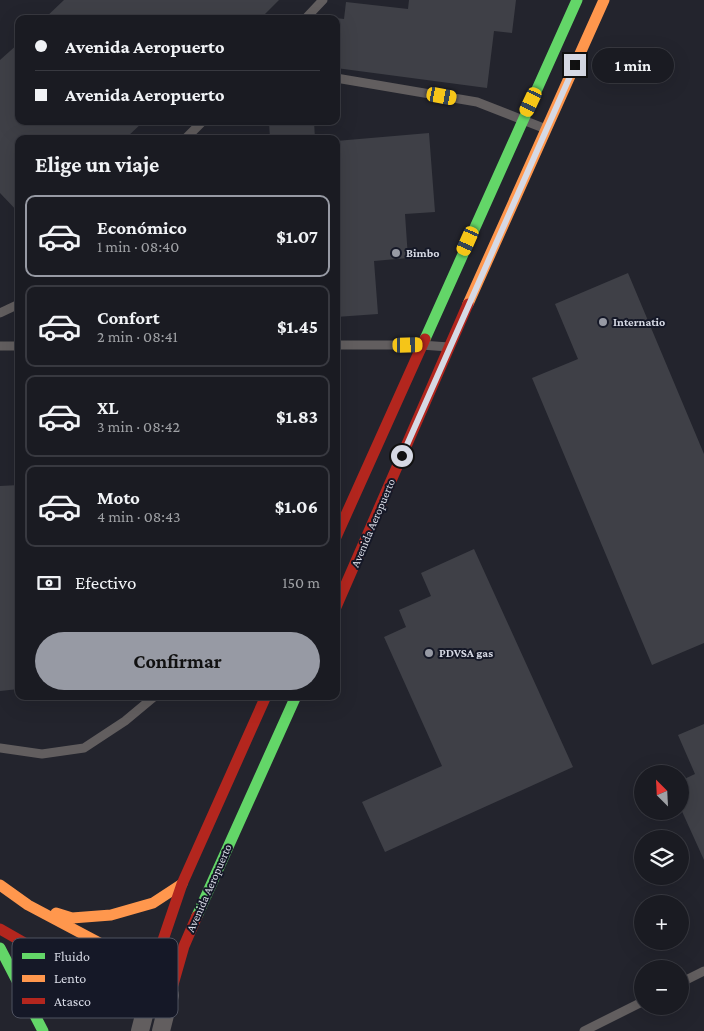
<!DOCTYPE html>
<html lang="es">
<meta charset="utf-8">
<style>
:root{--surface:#1a1b22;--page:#27282f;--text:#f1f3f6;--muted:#9fa1a5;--line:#383940;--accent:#979aa4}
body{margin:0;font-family:"Crimson Pro",serif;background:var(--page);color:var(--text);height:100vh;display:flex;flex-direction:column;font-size:19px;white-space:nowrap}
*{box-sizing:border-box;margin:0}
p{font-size:16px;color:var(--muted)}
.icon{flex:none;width:28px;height:28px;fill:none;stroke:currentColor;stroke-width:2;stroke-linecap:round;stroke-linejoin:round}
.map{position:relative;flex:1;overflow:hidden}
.drawer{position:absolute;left:15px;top:135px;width:325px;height:565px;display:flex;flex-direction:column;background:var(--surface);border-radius:10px;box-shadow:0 5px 20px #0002,0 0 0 1px var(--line)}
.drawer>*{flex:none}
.hud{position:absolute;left:15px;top:15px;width:325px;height:110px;border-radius:10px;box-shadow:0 5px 20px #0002,0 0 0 1px var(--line);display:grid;align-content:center;height:110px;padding:0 20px;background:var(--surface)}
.needle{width:32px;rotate:336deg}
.controls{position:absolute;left:634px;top:765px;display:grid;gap:10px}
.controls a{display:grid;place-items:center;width:55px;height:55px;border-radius:50%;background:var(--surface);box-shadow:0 5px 20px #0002,0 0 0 1px var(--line);font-size:25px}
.end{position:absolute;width:22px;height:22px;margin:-11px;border:6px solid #d6d9e4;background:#111;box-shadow:0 0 0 2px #111}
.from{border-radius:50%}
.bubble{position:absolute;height:35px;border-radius:18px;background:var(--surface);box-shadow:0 5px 20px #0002,0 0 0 1px var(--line);font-size:16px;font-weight:700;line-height:35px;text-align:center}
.car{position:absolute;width:15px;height:30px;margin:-15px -8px;border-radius:6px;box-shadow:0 0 4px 1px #0007;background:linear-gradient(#f5c518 24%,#345 0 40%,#f5c518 0 76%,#345 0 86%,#f5c518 0)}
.hud b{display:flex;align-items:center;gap:18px;height:48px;font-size:19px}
.hud b+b{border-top:1px solid var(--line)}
.hud i{width:12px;height:12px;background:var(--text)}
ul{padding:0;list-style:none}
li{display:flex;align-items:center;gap:15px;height:82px;margin:0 10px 8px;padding:0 10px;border:2px solid var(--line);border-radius:10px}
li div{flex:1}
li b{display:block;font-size:19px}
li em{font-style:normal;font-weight:700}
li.active{border-color:var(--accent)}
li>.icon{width:45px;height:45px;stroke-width:1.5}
h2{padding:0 20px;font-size:22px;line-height:60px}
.pay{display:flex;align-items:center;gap:12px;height:55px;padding:0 20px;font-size:19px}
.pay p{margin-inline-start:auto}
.primary-button{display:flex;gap:10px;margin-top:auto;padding:10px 20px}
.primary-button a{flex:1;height:58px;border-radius:30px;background:var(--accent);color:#111;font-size:20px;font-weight:700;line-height:58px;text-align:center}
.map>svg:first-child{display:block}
.building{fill:#3f4047}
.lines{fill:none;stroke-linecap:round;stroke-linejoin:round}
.lane{stroke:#625e5f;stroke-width:9}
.street{stroke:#625e5f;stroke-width:18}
.fast{stroke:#63d668;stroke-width:11}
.slow{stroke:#ff974d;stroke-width:11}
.jam{stroke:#b3261e;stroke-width:11}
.route{stroke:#d6d9e4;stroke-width:6}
.poi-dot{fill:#979aa4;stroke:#151827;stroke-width:2}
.labels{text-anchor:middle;stroke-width:4;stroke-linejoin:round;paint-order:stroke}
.poi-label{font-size:12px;font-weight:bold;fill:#d6d9e4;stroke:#151827;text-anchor:start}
.street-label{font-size:12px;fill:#d6d9e4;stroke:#151827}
.key{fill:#151827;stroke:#4f5260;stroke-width:1}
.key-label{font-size:14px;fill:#d6d9e4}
</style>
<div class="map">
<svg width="704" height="1031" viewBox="0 0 704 1031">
<rect width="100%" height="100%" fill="#23242d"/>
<path class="building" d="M64 0H279L260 19H44Z
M409 0H516L512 33 494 31 487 88 336 68V18L344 19 346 2 408 9Z
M19 43V121H144L125 139H19V213L0 193V60Z
M283 121H314L315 139H270L269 122Z
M429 133 435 212 405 214 408 258 374 261 378 314 336 317V141Z
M628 273 704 454V643L652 665 532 378 578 359 555 304Z
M19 485V689L0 691V486Z
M474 549 573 767 385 852 362 802 442 766 384 637 406 627 399 610 431 596 421 573Z
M704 724V860L680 807V781L695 774 678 735Z"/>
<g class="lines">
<path class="lane" d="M305 19 323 0
M336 78 477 102 546 129
M185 139 203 121
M0 313 19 304
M336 345H421L449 347
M0 346H19
M0 748 42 754 84 748 125 721 155 696
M680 983 704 971
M584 1031 642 1002"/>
<path class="street" d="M140 1031 151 988
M161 1031 170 995"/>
<path class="fast" d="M425 339 577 0
M197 916 296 696
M0 948 43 1031"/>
<path class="slow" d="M468 304 604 0
M0 885 28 905 111 949 172 969
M56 913 72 918 111 915 153 903 182 884"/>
<path class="jam" d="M336 537 425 339
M336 607 468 304
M0 929 42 953 170 995 184 946 197 916
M151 988 163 940 182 884 266 696"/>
</g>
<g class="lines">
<path class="route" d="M402 456 575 65"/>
</g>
<g class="poi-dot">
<circle cx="396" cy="253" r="5"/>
<circle cx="603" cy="322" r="5"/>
<circle cx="429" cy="653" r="5"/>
</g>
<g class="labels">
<g class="poi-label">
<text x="406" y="257">Bimbo</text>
<text x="613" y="326">Internatio</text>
<text x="439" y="657">PDVSA gas</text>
</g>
<g class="street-label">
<text transform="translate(373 523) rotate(-67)" y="4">Avenida Aeropuerto</text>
<text transform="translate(209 888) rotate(-66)" y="4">Avenida Aeropuerto</text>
</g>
</g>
<rect x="12" y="938" width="166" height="80" rx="8" class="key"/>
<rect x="22" y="953" width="23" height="6" fill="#63d668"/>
<rect x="22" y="975" width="23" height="7" fill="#ff974d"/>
<rect x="22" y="998" width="23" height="6" fill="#b3261e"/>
<g class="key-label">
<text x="54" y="961">Fluido</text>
<text x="54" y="983">Lento</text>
<text x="54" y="1006">Atasco</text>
</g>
</svg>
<div class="controls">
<a><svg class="needle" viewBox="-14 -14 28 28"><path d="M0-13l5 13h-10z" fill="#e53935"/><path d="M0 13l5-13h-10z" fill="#9fa1a5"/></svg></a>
<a><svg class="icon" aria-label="layers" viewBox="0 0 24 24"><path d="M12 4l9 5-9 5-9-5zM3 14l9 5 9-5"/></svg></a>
<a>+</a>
<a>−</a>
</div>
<i class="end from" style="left:402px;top:456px"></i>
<i class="end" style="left:575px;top:65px"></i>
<div class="bubble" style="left:592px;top:48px;width:82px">1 min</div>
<i class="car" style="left:442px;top:96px;rotate:100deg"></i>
<i class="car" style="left:531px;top:102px;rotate:205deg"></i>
<i class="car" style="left:468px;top:241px;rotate:204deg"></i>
<i class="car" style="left:408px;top:345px;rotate:89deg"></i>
<div class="hud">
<b><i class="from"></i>Avenida Aeropuerto</b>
<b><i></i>Avenida Aeropuerto</b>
</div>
<section class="drawer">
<h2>Elige un viaje</h2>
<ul>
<li class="active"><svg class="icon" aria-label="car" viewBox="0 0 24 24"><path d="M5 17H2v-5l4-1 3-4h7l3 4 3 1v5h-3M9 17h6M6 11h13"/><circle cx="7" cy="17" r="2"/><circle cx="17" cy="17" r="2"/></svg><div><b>Económico</b><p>1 min · 08:40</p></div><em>$1.07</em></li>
<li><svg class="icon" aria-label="car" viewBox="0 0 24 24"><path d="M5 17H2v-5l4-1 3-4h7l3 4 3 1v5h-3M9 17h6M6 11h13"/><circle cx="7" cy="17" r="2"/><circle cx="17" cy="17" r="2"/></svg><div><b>Confort</b><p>2 min · 08:41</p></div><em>$1.45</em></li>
<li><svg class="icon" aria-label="car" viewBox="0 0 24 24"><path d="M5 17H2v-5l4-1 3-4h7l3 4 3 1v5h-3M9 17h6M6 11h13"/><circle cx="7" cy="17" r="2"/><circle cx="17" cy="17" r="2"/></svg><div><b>XL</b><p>3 min · 08:42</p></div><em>$1.83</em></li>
<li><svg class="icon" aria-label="car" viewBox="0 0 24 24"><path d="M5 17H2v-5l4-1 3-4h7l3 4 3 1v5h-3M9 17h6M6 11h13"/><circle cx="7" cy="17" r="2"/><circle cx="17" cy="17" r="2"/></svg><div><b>Moto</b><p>4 min · 08:43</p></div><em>$1.06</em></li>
</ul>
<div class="pay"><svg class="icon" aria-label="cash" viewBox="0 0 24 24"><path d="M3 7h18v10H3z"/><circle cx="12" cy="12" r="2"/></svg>Efectivo<p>150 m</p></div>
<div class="primary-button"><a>Confirmar</a></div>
</section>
</div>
